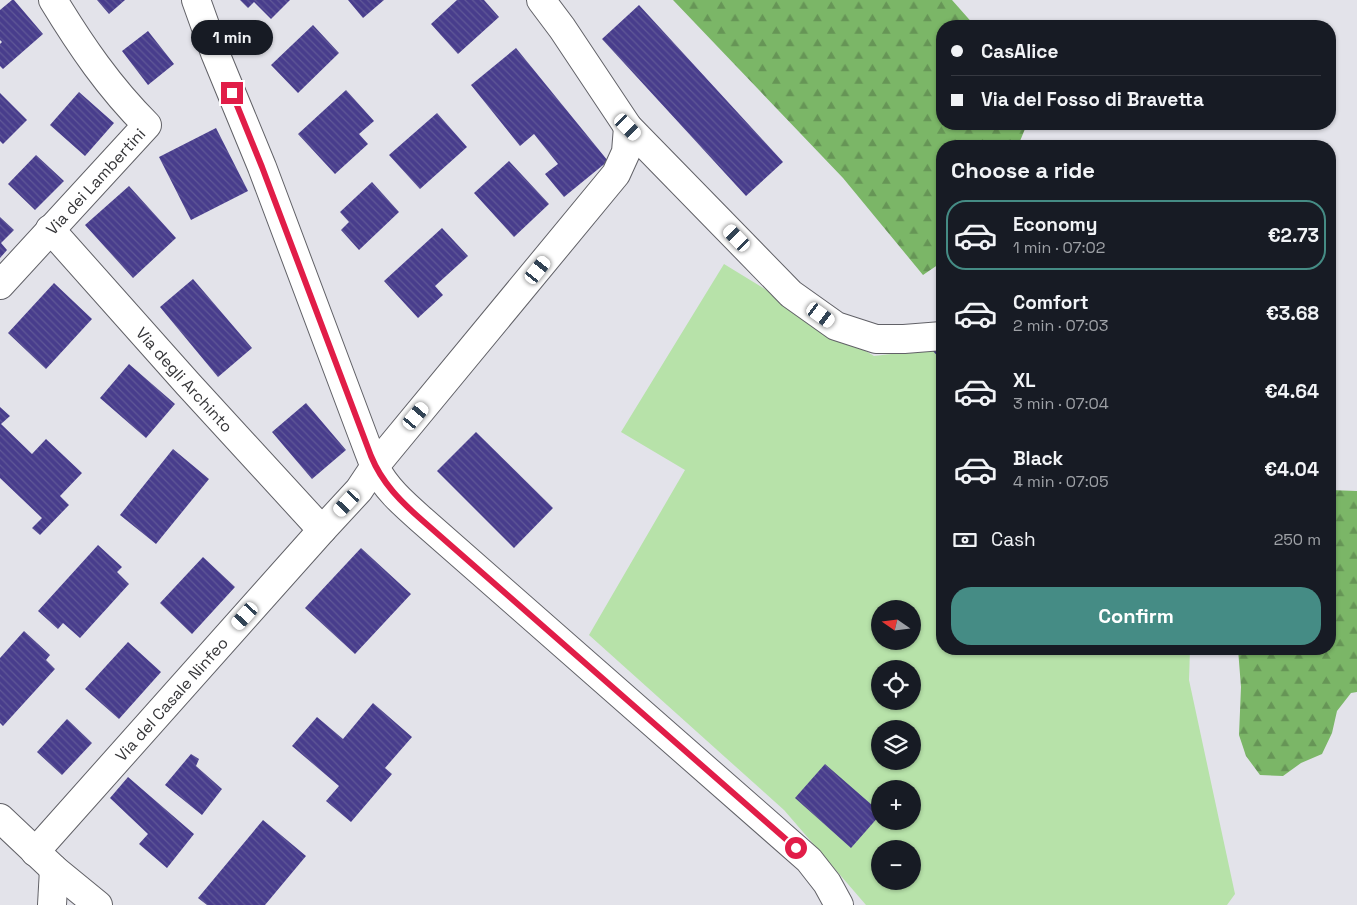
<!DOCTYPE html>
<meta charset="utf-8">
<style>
:root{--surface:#171b24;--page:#242831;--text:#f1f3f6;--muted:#9ea1a6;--line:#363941;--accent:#458c85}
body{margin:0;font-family:"Space Grotesk",sans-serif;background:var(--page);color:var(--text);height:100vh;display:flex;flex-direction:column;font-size:19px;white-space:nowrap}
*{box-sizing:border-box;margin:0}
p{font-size:16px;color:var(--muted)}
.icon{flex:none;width:28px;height:28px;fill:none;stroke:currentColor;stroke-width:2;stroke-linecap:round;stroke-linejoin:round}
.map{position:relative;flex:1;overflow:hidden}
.sheet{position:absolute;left:936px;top:140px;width:400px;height:515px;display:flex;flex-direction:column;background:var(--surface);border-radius:20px;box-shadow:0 1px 4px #0004}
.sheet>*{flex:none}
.guide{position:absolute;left:936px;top:20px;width:400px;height:110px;border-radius:20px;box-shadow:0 1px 4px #0004;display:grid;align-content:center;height:110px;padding:0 15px;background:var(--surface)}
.needle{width:32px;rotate:284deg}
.buttons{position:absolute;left:871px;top:600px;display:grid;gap:10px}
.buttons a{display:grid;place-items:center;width:50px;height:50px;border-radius:50%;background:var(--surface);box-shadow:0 1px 4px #0004;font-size:25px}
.end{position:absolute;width:22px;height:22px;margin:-11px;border:6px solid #e11d48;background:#fff;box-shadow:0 0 0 2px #fff}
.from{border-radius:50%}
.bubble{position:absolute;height:35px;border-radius:18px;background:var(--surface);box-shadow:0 1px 4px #0004;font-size:16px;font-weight:600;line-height:35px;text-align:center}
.car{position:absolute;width:15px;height:30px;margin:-15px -8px;border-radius:6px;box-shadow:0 0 4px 1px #0007;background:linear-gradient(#fff 24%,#345 0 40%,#fff 0 76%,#345 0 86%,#fff 0)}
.guide b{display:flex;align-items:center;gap:18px;height:48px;font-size:19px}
.guide b+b{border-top:1px solid var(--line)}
.guide i{width:12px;height:12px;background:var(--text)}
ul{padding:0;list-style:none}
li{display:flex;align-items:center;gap:15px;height:70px;margin:0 10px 8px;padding:0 5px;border:2px solid transparent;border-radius:20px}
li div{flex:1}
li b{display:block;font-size:19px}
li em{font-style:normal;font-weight:600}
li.selected{border-color:var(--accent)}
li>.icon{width:45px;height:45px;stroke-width:1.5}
h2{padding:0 15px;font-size:22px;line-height:60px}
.pay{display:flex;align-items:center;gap:12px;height:55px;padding:0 15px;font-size:19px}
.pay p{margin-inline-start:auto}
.button{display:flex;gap:10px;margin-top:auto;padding:10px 15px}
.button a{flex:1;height:58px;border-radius:20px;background:var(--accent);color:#fff;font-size:20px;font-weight:600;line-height:58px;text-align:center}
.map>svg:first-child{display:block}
.forest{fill:url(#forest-firs)}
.pitch{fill:#b7e2a9;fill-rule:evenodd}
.building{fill:url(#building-back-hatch)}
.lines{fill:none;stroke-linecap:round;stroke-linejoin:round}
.minor-casing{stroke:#616167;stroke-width:30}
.major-casing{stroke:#616167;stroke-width:30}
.minor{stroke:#fff;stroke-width:28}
.major{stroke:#fff;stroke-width:28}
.route{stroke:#e11d48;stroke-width:6}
.labels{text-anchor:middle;stroke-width:5;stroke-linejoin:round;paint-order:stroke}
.street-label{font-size:16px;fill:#353538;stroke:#fff}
</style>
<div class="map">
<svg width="1357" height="905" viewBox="0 0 1357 905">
<defs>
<pattern id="forest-firs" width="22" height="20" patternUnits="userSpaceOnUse" patternTransform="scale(1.25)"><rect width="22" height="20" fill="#7bb667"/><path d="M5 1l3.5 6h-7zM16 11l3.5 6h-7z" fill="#669556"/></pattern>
<pattern id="building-back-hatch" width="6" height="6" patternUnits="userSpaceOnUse" patternTransform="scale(1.25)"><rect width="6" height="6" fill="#483d8c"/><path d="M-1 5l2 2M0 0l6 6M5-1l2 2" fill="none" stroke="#605897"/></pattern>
</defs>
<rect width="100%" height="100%" fill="#e3e3ea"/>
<path class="forest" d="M673 0H952L975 26H942V124H1027L1018 146H942V262L923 275 843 178Z
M1330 490 1357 491V692L1351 693 1337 711 1332 733 1322 754 1301 763 1283 776 1260 775 1246 756 1239 735 1241 687 1238 649H1330Z"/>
<path class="pitch" d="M724 264 874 356 942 348V649H1190L1189 680 1235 894 1227 905H866L784 810 589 635 685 470 621 432ZM880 609H912V641H880ZM880 669H912V701H880ZM880 729H912V761H880ZM880 789H912V821H880ZM880 849H912V881H880Z"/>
<path class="building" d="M12 0H14L43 34 3 69 0 66V44L2 42 0 40V10Z
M97 0H125L109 14Z
M240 0H290L271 19 254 2 248 8Z
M348 0H384L363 18Z
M457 0H484L499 17 458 54 431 24Z
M639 5 783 162 746 196 602 39Z
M313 25 339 53 298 93 271 65Z
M148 31 174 64 148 85 122 51Z
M516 48 608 161 564 197 545 174 558 164 534 134 520 146 471 85Z
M346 90 374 121 359 134 368 144 335 174 298 134Z
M79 92 114 123 85 156 50 125Z
M0 93 27 120 3 144 0 141Z
M437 113 467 147 420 189 389 155Z
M216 128 248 191 191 220 159 157Z
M36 155 64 181 35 210 8 184Z
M509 161 549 204 514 237 474 193Z
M372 182 399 212 359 250 341 230 349 222 340 212Z
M129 186 176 238 133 278 85 225Z
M0 217 14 230 1 243 7 250 0 258Z
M442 228 468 256 435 286 443 295 418 318 384 281Z
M193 279 252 348 218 377 160 307Z
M54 283 92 319 46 369 8 333Z
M942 339V361L924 341Z
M129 364 175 404 146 438 100 398Z
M306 403 346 450 312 479 272 432Z
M0 407 10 416 1 424 32 454 46 439 82 473 60 496 69 505 40 535 32 528 42 518 0 478Z
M476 432 553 508 514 548 437 471Z
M173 449 209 479 156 544 120 515Z
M98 545 122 567 117 572 129 584 80 638 63 623 58 629 38 611Z
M361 548 411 594 355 654 305 608Z
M203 557 235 587 192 634 160 603Z
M24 631 50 655 46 660 55 669 3 726 0 723V658Z
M128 642 161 672 119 719 85 689Z
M373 703 412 737 385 768 392 774 351 822 326 801 339 786 292 746 317 717 343 739Z
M67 719 92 743 62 775 37 752Z
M191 754 199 759 196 766 222 789 202 815 165 785Z
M825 764 880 812V815L851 848 795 798Z
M128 777 194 834 167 868 139 844 148 834 110 798Z
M263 820 306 856 265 905H207L198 898Z"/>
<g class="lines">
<g class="minor-casing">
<g id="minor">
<path d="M541 0 562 28 628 127 791 294 836 326 876 339H904L942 336"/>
<path id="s1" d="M50 229 188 384 322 530"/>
<path id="s2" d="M0 285 147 125C109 87 81 46 53 0"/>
<path id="s3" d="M35 852 322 530 359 490 375 466 616 174 626 152 628 127"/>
<path d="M52 905 54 869"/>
</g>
</g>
<g class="major-casing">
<path id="major" d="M196 0 215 53 262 167 366 444C369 452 372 460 375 467 386 489 405 505 423 521L809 860 827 883 839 905
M0 818 54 869 98 905"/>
</g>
<use href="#minor" class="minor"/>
<use href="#major" class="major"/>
</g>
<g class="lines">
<path class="route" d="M232 93 262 167 371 456C382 483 401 502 423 521L796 848"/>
</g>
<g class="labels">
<g class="street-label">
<text dy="6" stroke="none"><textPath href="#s2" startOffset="141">Via dei Lambertini</textPath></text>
<text dy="6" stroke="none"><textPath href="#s1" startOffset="202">Via degli Archinto</textPath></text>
<text dy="6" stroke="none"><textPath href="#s3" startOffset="205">Via del Casale Ninfeo</textPath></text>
</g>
</g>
</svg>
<div class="buttons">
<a><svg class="needle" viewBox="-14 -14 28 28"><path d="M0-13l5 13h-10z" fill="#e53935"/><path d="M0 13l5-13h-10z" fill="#9ea1a6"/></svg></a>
<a><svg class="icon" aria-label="locate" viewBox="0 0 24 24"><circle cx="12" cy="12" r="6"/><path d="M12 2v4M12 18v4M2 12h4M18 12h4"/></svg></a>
<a><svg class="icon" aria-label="layers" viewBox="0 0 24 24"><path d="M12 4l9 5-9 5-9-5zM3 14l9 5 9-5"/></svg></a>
<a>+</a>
<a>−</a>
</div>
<i class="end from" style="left:796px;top:848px"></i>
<i class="end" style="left:232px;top:93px"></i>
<div class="bubble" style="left:191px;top:20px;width:82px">1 min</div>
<i class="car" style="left:628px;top:127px;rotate:136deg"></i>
<i class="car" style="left:737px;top:238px;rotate:316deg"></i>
<i class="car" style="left:538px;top:270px;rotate:39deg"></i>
<i class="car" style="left:821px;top:315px;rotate:126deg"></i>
<i class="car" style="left:416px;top:416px;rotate:40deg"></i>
<i class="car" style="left:347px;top:503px;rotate:223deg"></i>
<i class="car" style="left:245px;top:616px;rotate:222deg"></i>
<div class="guide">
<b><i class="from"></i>CasAlice</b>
<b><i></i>Via del Fosso di Bravetta</b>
</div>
<section class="sheet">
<h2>Choose a ride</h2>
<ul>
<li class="selected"><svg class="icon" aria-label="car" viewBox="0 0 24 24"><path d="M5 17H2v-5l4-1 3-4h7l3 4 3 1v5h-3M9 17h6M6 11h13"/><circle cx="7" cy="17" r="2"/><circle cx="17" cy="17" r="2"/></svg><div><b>Economy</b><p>1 min · 07:02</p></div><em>€2.73</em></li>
<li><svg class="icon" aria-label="car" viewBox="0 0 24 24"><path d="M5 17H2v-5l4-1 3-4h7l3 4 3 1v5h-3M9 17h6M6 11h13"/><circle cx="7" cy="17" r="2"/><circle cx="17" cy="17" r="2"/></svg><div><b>Comfort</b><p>2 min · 07:03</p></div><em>€3.68</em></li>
<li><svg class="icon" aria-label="car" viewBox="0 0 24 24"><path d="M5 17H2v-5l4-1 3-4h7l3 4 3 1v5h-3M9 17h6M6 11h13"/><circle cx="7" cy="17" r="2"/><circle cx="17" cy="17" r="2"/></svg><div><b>XL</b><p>3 min · 07:04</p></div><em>€4.64</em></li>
<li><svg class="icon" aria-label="car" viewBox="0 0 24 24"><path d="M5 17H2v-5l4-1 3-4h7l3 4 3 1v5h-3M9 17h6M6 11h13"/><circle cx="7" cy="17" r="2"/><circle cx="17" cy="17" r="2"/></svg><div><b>Black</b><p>4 min · 07:05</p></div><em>€4.04</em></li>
</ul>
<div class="pay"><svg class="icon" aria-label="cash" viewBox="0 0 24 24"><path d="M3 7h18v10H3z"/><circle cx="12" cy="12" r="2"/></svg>Cash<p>250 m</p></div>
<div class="button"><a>Confirm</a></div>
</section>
</div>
